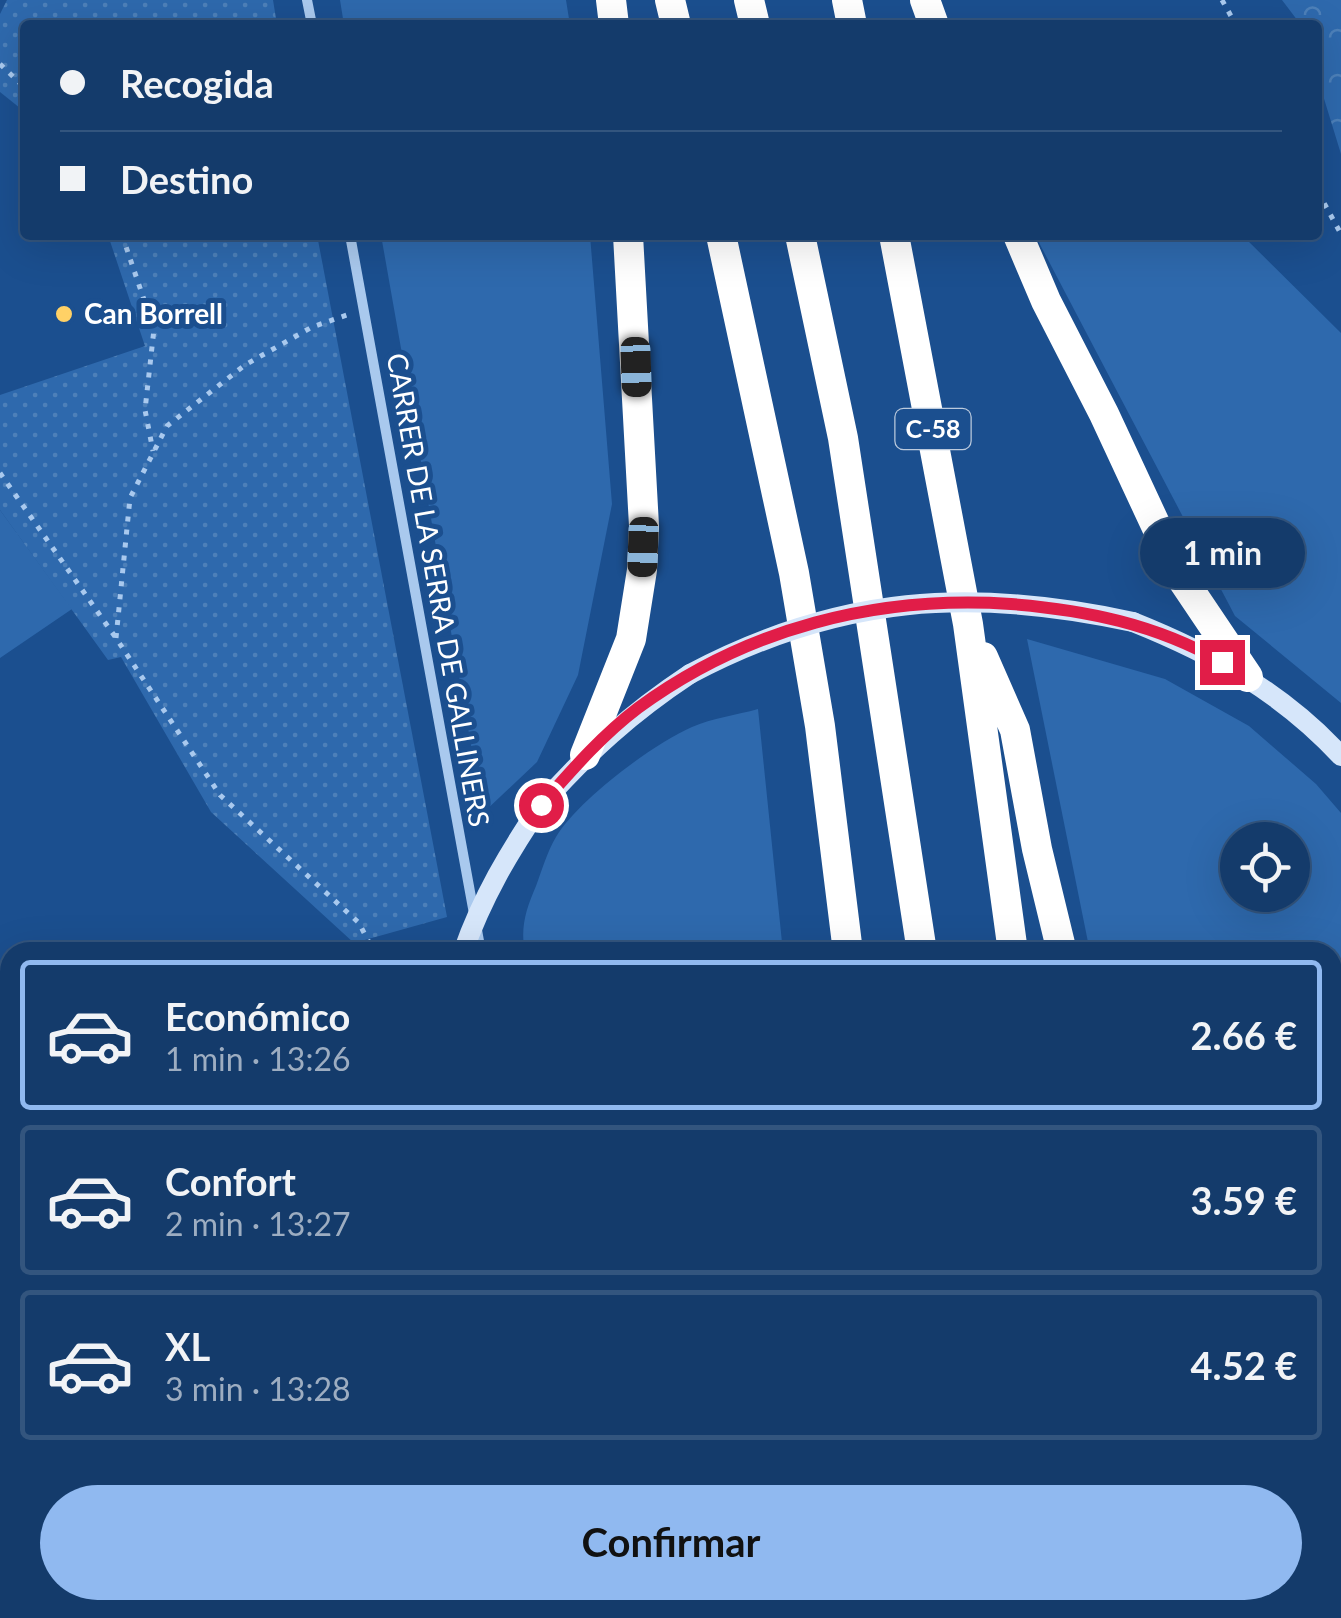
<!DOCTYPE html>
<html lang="es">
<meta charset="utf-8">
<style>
:root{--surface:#143b6b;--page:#214673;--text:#f1f3f6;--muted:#9dadc1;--line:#33557e;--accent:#90b9f0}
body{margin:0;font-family:Lato,sans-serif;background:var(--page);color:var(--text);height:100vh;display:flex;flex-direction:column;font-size:38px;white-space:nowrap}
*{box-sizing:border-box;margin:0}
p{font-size:32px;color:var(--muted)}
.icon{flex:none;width:55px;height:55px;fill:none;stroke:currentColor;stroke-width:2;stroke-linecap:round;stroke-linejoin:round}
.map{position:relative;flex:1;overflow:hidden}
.sheet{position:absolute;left:0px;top:942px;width:1342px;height:678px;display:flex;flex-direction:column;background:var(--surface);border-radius:30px 30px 0 0;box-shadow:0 10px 40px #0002,0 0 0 2px var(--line)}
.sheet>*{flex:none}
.guide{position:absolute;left:20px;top:20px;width:1302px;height:220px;border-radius:10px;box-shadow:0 10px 40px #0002,0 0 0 2px var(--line);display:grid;align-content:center;height:220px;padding:0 40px;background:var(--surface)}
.tools{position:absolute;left:1220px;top:822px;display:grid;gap:20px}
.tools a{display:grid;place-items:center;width:90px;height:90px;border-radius:50%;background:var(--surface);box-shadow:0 10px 40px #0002,0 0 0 2px var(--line);font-size:50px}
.end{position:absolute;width:45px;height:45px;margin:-22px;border:12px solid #e11d48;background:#fff;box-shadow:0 0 0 5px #fff}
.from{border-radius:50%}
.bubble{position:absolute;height:70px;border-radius:35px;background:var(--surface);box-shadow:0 10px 40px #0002,0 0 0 2px var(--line);font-size:32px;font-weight:700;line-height:70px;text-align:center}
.car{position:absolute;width:30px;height:60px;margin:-30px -15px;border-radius:12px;box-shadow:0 0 8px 2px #0007;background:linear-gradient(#222 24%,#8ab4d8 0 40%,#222 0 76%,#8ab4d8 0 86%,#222 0)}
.guide b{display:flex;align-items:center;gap:35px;height:95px;font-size:38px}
.guide b+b{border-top:2px solid var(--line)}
.guide i{width:25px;height:25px;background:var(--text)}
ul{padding:18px 0 0;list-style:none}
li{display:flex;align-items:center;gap:30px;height:150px;margin:0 20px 15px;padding:0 20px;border:5px solid var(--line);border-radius:10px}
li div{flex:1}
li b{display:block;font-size:38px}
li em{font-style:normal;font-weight:700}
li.current{border-color:var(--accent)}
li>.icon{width:90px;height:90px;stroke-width:1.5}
.cta{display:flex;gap:20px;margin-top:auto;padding:20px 40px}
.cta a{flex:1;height:115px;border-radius:60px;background:var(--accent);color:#111;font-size:40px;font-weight:700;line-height:115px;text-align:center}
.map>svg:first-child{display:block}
.grass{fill:#2e69ad;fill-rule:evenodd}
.forest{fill:url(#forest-crowns)}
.park{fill:url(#park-dots)}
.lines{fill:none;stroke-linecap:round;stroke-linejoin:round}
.path{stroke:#a9c9ee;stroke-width:5;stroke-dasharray:5 8;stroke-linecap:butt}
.street{stroke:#a9c9ee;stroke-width:10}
.secondary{stroke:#d6e6fa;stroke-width:20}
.highway{stroke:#fff;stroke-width:30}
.secondary-bridge{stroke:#d6e6fa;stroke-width:20}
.route{stroke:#e11d48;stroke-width:12}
.poi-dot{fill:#ffd166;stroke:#1b4f8f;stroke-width:4}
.labels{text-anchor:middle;stroke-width:10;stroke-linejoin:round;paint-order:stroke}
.shield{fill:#1b4f8f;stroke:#bbcadd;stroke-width:2.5}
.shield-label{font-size:25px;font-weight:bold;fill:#fff}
.poi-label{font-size:28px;font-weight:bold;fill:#fff;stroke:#1b4f8f;text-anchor:start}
.street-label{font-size:28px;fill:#fff;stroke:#1b4f8f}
</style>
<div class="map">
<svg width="1341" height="1618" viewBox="0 0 1341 1618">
<defs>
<pattern id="forest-crowns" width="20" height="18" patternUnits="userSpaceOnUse" patternTransform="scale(2.5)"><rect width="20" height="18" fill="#2e69ad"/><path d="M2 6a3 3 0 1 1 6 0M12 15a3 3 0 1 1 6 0" fill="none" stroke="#4d80b9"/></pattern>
<pattern id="park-dots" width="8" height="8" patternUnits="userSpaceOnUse" patternTransform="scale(2.5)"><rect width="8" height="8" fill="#2e69ad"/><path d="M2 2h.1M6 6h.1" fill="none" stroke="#4d80b9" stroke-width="1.8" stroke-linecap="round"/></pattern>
</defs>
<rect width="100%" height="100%" fill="#1b4f8f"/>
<path class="grass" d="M340 0H566L570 25H344Z
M381 235H590L612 504 578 675 537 762 483 813Z
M1035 235H1242L1341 333V703L1235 616Z
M0 510 72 609 0 658Z
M1027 639 1165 679 1249 726 1316 784 1341 813V1411L1332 1398V952H1090ZM1238 840H1292V895H1238Z
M758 709 783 952H525C520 928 526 909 536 886 542 870 547 852 556 837 578 800 653 744 692 727 712 718 737 715 758 709Z
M0 1400 10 1401V1610H549L550 1618H0Z
M640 1610H848L842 1618H642Z"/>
<path class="forest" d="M1282 0H1341V154L1318 79V25H1301Z"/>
<path class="park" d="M7 0H273L277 25H25V112L0 92V14Z
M108 235H317L447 917 354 943 211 812 121 657 108 660 0 510V395L145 346Z"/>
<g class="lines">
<path class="path" d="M1222 0 1236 25
M0 64 25 88
M1318 192 1341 234
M122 235 154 329 145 410 153 451
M0 473 116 638 220 795 359 923 374 952
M116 638 130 498 167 426 245 365 312 327 347 315"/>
<path class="street" d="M307 0 312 25
M350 235 481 952
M0 1142 10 1143
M0 1219 10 1220
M0 1265 10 1266
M0 1362 10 1364
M597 1610 598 1618"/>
<path class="secondary" d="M1133 622C1213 654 1283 693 1341 756
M541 805C588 752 631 713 690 674
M1332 1501 1341 1491
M739 1610 755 1618
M1156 1618 1172 1610"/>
<path class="highway" d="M611 0 614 25
M670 0 676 25
M749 0 755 25
M847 0 852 25
M925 0 934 25
M721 235 794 573 820 726 848 952
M800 235 843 438 922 952
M894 235 968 624 1013 952
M1018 235 1046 301 1104 414 1178 573 1248 677
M983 657 1015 730 1037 849 1062 952
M585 755 631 639 642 570 644 526 628 235
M1332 1434 1341 1444
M904 1610V1618
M982 1610 983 1618
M1073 1610V1618
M1264 1618 1267 1610"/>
<path class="secondary-bridge" d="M690 674C839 595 971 587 1133 622
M463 952C482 898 509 852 541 805"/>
</g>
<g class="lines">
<path class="route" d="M541 805C571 771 601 736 638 708 747 628 877 595 1011 604 1086 610 1155 624 1222 662"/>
</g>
<circle class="poi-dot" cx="64" cy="314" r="10"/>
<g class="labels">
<rect class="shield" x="895.5" y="409" width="75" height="40" rx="8"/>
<g class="shield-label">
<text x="933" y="438">C-58</text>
</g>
<g class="poi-label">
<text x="84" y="324">Can Borrell</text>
</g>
<g class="street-label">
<text transform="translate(438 590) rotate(80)" y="10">CARRER DE LA SERRA DE GALLINERS</text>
</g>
</g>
</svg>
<div class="tools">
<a><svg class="icon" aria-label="locate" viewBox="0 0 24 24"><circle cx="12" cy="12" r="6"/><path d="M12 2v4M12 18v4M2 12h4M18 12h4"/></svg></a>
</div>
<i class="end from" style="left:541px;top:805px"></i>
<i class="end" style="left:1222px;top:662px"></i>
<div class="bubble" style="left:1140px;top:518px;width:165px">1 min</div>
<i class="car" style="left:636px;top:367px;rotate:178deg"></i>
<i class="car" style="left:643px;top:547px;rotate:182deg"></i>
<div class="guide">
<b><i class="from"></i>Recogida</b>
<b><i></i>Destino</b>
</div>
<section class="sheet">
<ul>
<li class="current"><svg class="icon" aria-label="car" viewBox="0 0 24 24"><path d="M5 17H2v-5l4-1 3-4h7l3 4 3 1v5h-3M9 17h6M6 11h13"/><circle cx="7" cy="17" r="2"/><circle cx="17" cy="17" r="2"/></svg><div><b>Económico</b><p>1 min · 13:26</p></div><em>2.66 €</em></li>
<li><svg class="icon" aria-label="car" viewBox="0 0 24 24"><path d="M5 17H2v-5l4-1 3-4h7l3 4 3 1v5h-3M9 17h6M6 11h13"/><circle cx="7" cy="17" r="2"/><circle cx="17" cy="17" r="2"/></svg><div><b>Confort</b><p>2 min · 13:27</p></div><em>3.59 €</em></li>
<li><svg class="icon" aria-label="car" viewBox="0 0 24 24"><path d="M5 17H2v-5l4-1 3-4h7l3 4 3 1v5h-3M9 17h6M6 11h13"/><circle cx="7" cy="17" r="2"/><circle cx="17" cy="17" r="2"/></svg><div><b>XL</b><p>3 min · 13:28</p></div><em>4.52 €</em></li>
</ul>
<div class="cta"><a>Confirmar</a></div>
</section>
</div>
